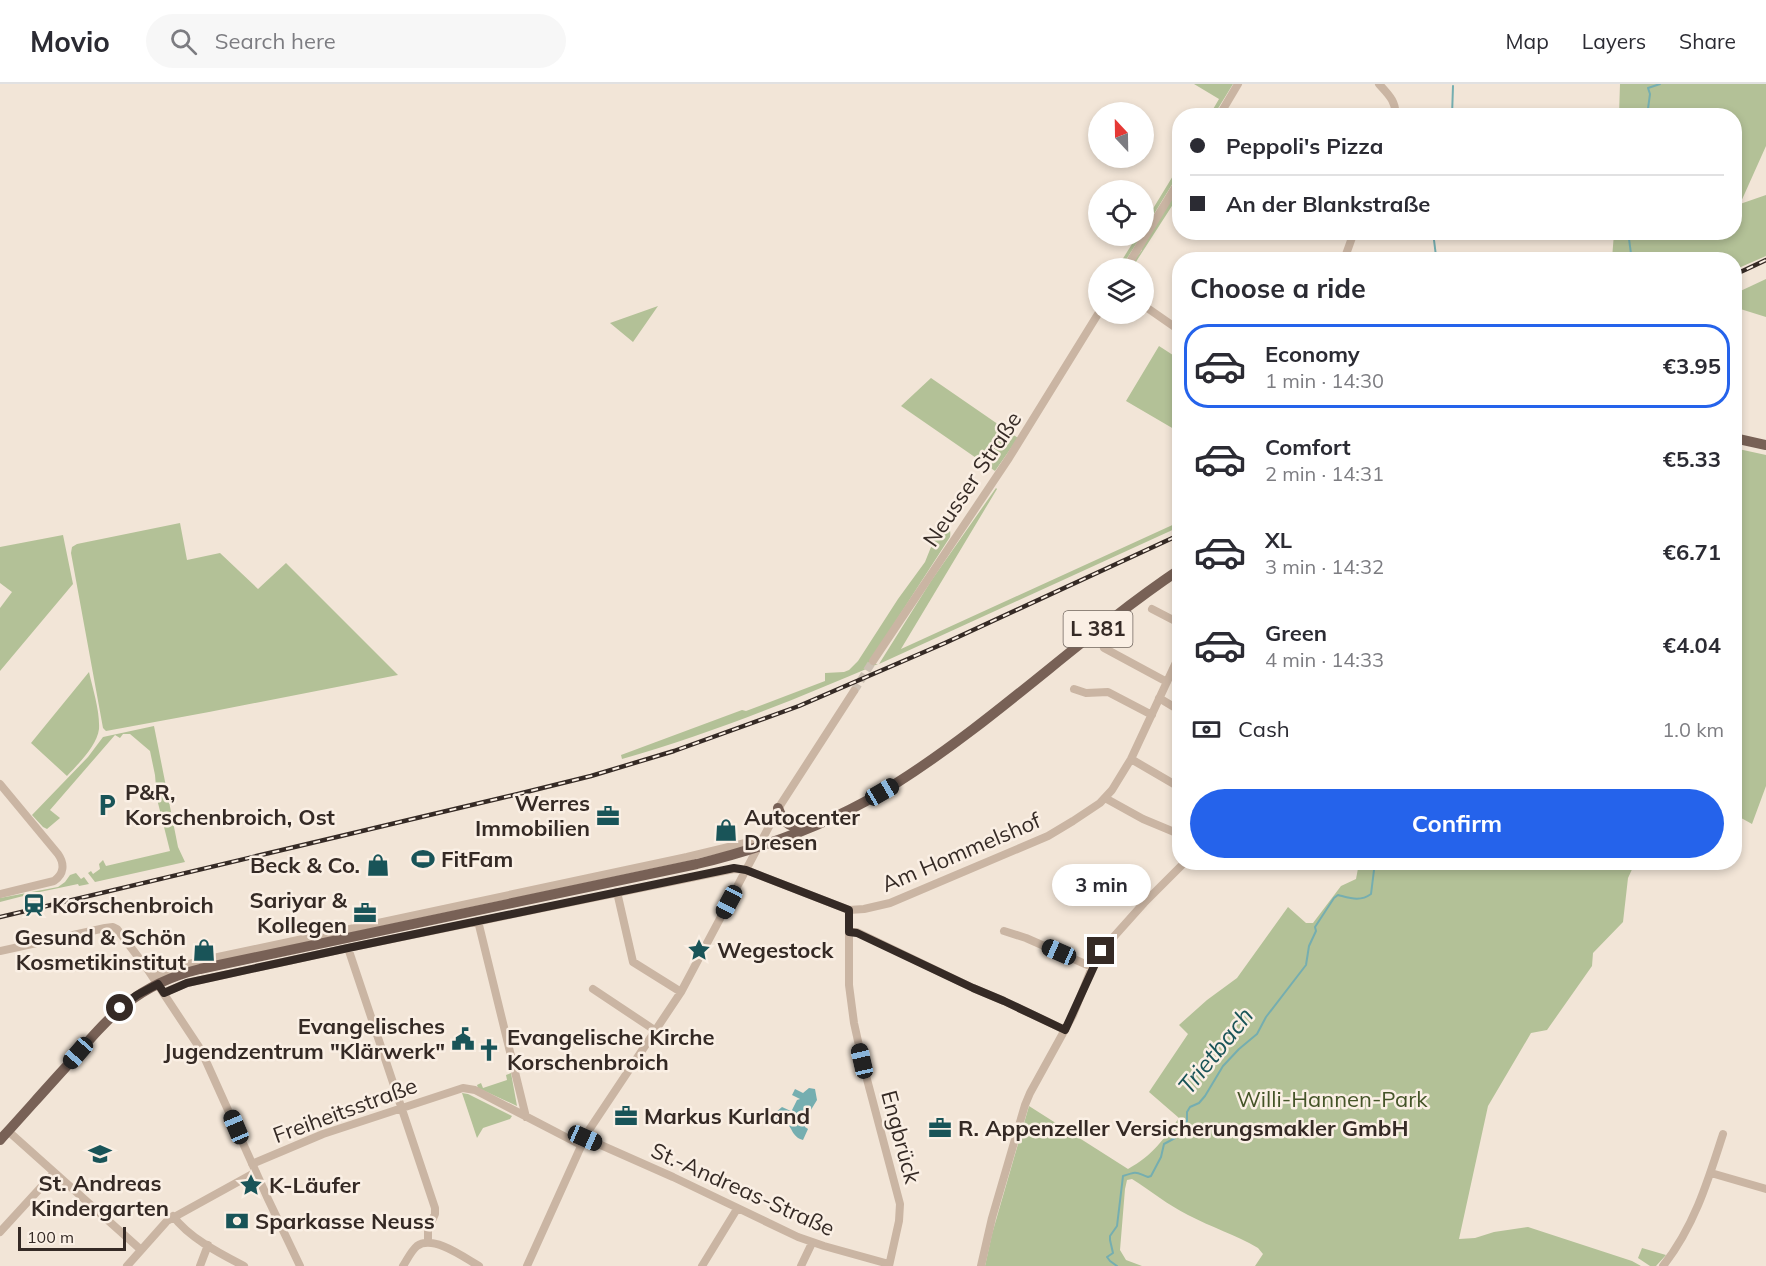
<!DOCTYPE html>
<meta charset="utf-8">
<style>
:root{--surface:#fff;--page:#f7f7f7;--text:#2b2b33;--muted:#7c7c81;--line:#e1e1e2;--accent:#2563eb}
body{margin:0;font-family:Mulish,sans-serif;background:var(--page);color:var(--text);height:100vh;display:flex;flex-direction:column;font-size:22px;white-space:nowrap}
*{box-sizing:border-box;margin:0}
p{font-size:20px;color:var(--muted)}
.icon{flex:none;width:33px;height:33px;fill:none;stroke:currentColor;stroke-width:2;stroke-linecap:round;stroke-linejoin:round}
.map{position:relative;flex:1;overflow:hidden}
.sheet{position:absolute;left:1172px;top:168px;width:570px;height:618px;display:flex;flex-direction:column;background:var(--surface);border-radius:24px;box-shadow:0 3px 9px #0003}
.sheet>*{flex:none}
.top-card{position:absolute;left:1172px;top:24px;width:570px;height:132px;border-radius:24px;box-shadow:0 3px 9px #0003;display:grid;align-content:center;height:132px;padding:0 18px;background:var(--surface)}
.needle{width:39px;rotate:338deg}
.tools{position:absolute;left:1088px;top:18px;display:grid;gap:12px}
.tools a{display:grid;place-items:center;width:66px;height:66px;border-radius:50%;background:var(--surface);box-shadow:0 3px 9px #0003;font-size:30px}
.scale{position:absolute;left:18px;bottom:15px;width:108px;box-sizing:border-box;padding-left:6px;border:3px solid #352a25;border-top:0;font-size:16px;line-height:21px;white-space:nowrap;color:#352a25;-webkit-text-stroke:4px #faefe4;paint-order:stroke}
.end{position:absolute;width:27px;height:27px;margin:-14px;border:8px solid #352a25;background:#fff;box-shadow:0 0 0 3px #fff}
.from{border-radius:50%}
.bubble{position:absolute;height:42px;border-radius:21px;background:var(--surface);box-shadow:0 3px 9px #0003;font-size:20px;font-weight:700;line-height:42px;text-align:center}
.car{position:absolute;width:18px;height:36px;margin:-18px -9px;border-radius:8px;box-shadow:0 0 4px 2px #0007;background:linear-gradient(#222 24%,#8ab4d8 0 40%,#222 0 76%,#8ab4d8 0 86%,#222 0)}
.top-card b{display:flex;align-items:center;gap:21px;height:57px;font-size:22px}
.top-card b+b{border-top:2px solid var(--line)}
.top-card i{width:15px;height:15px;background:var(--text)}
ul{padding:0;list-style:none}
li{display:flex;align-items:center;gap:18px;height:84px;margin:0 12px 9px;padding:0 6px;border:3px solid transparent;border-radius:24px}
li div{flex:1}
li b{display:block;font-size:22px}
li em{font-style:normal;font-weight:700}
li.selected{border-color:var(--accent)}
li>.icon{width:54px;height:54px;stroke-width:1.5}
h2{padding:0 18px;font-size:27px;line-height:72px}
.pay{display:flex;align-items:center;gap:15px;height:66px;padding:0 18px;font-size:22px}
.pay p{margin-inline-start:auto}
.primary-button{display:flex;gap:12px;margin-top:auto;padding:12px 18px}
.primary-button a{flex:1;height:69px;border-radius:36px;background:var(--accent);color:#fff;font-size:24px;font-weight:700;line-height:69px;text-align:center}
header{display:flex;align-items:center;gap:36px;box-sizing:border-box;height:84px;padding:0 30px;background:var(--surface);border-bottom:2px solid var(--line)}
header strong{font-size:28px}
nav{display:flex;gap:33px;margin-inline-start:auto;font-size:21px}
.search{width:420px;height:54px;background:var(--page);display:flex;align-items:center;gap:15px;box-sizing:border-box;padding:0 21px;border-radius:33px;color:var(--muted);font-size:22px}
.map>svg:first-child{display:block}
.green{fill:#b3c197}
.water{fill:#75aeb0}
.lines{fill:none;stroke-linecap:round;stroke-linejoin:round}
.stream{stroke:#75aeb0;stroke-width:2}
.minor-tunnel{stroke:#ccc0b3;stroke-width:8;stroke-dasharray:8 4;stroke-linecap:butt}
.minor{stroke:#cab5a3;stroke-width:8}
.major{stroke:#786156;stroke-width:10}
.rail-casing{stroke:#352a25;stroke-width:4.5}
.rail{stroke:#faefe4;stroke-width:2;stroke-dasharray:7;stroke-linecap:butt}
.route{stroke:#352a25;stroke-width:8}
.labels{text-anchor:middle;stroke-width:5;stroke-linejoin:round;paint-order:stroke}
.shield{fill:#faefe4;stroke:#70655e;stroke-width:1.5}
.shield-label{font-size:21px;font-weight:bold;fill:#352a25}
.street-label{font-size:22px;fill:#352a25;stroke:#faefe4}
.poi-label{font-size:22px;font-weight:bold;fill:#352a25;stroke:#faefe4;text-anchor:start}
.park-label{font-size:22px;fill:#445428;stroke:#faefe4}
.water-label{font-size:24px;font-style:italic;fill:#195458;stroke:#faefe4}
</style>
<header>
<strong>Movio</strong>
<div class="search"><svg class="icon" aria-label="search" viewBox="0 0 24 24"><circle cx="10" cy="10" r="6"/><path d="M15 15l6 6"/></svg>Search here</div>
<nav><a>Map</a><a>Layers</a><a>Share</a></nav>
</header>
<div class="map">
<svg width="1766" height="1182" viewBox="0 0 1766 1182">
<rect width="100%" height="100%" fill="#f2e5d7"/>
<path class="green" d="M1194 0H1233L1214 31 1209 32 1219 15Z
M1620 0H1766V62L1740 120 1766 111V172L1734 186V176L1612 175 1614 149 1734 148V32L1619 31Z
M1179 82V89L1143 148V141Z
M1179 101V111L1132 184H1128L1142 166 1140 165Z
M1137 152H1141L1121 184H1117Z
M1766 195V233L1734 223V210Z
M658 222 633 258 610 239Z
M1159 262 1179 275V348L1126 317Z
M931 294 1018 354 995 387 901 322Z
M1734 364 1766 371V702L1752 740 1734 730Z
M996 404 997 405 901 565 1179 438V443L879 580 931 497Z
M180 439 187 476 220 469 258 505 286 479 398 591 209 628 106 647 103 644 71 469 72 463 77 460Z
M943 440C950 441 951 447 950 453L868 580H878C794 616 710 650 622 675L621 671 742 626 746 627 825 597V589L844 588 849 586 858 577 898 515 925 478 939 443Z
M63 451 73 500 0 587V524L12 508 0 499V463Z
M89 588C93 606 100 627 99 645 97 662 78 680 67 692L31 659Z
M154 642 178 763 185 778 95 798 88 789 91 787 93 790 100 785 99 780 103 776 106 782 170 767 157 715 155 691 150 667 130 650H123L120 654 115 651 50 726 60 734 47 745 43 743 32 731 88 673 103 653Z
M1359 779H1635L1628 794 1623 838 1593 869 1592 882 1547 946 1531 949 1488 1022 1459 1155 1475 1154 1494 1148 1528 1143 1632 1177 1641 1182H1255L1263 1170 1258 1164C1236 1151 1211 1143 1188 1131 1168 1121 1151 1107 1132 1095L1127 1096 1125 1105 1120 1166 1126 1176 1142 1182H985L992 1150 1029 1022 1128 1085C1153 1071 1163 1056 1179 1034L1149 1008 1188 950 1179 941 1207 916 1237 894 1288 823 1306 839H1313L1341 802 1356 795Z
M76 789 81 795 84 793 89 800 79 802 78 800 35 809 0 818V814L58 803 65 798 70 791Z
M511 989 517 1022 478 1004 477 1001 481 999 483 1004 507 996 506 991Z
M462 1009 468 1010 512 1032 510 1035 483 1044 477 1054Z
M1642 1164 1666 1171 1656 1182H1650L1638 1174Z"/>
<path class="water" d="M809 1004 815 1005 817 1016 806 1034 805 1043 808 1045 803 1056C791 1053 792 1041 785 1038 781 1037 774 1040 770 1040L765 1035 768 1030 775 1029 782 1023 793 1028 792 1026 797 1016 800 1015 792 1011 795 1005 803 1009Z"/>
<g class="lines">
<path class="stream" d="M1452 32 1453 2
M1647 32 1650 10 1648 4 1660 0
M1433 148 1436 172
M1629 148C1628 158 1632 167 1631 176
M1117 1182 1110 1177 1107 1173 1113 1169 1110 1156V1152L1117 1142 1123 1092C1138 1087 1135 1088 1148 1093L1151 1092 1161 1073 1164 1060 1175 1054 1187 1037V1028L1190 1023 1199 1019 1205 1012 1223 982 1239 965 1257 950 1266 933 1306 881 1309 862 1316 847 1315 843 1334 814 1338 811C1350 814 1360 818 1371 810L1375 778"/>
<path class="minor-tunnel" d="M854 607 873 577"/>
<path class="minor" d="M1379 0C1388 10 1397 18 1395 32
M1219 32 1238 0
M1344 176 1354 148
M1126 184 1179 97
M1143 221 1179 246
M1152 525 1179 539
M1104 564 1167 598
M873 577 1009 374 1098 230
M1074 605 1086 609 1108 608 1152 631
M1159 614 1179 626
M1131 675 1179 703
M0 700 58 770C65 780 64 790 54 797L0 810
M1105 714 1143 735 1179 750
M617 808 633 878 681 908
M849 826V901L854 939 864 984 900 1120 899 1137 889 1182
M478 837 526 1033
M1004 847 1026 854 1092 883
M849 848H857L973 904 1004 917 1065 946
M348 864 435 1124V1130L428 1145V1158
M0 867 105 844 113 843 117 845 148 886 201 966 268 1115 300 1182
M153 893 171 885 199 877 687 773 762 755
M593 905 656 947
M163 909 187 899 348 864 734 785 746 786 849 826 864 825 890 819 1048 752 1073 737 1100 719 1112 706 1131 675 1179 572
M8 1047 140 1165
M585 1054 673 1093 798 1153 824 1162 889 1180
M252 1080 323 1050 463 1004 475 1006 581 1061
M1711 1089 1766 1105
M173 1132C189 1154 221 1170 244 1182
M0 1148 54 1089
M127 1182 167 1137 256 1088
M200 1182 208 1161
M403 1182C407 1176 411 1167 417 1162 433 1150 465 1174 479 1182
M527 1182 587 1049 681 908 781 720 854 607
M702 1182 737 1125
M801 1182 812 1159
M981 1182 992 1134 1025 1021 1030 1009 1073 931 1092 883 1101 867 1144 819 1185 778
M1663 1182C1694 1143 1708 1097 1723 1050"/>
<path class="major" d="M1734 354 1766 361
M778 724C785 742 790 744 809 742
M0 1056C22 1032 43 1008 65 984 107 935 134 901 200 885L697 780C767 763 834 739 895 700 995 637 1081 552 1179 486"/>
<g class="rail-casing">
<path id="rail" d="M1734 191 1766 176
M0 833 518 710 591 692 674 667 799 622 945 559 1179 451"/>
</g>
<use href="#rail" class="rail"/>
</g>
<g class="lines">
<path class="route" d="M120 924 137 911 158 900 164 909 187 899 348 864 734 784 746 786 849 826V848L857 849 973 904 1004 917 1065 946 1101 867"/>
</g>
<defs>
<g id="parking-bare" transform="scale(1.8)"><path d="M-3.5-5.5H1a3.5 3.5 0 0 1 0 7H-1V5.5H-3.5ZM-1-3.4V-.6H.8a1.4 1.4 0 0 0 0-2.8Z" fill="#195458" stroke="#faefe4" stroke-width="2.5" paint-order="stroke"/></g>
<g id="office-bare" transform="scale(1.8)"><path d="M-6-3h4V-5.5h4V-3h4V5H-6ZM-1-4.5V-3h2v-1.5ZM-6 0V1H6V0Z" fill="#195458" stroke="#faefe4" stroke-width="2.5" paint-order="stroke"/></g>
<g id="shop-bare" transform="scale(1.8)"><path d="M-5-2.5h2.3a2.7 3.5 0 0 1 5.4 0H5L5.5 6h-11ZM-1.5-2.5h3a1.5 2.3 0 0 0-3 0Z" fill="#195458" stroke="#faefe4" stroke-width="2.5" paint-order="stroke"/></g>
<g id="stadium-bare" transform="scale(1.8)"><path d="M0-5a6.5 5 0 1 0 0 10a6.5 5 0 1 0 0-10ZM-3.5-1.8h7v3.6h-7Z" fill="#195458" stroke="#faefe4" stroke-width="2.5" paint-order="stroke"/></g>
<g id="station-bare" transform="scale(1.8)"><path d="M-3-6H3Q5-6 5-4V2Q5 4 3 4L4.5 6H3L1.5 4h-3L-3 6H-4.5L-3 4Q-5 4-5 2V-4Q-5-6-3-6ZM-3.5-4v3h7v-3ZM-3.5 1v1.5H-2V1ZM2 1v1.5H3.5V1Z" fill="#195458" stroke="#faefe4" stroke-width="2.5" paint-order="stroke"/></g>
<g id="sight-bare" transform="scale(1.8)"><path d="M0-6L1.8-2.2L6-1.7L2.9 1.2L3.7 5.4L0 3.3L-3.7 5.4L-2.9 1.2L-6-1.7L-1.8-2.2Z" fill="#195458" stroke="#faefe4" stroke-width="2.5" paint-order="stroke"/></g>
<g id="civic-bare" transform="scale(1.8)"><path d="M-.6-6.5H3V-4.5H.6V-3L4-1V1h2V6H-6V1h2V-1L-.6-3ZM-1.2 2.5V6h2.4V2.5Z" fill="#195458" stroke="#faefe4" stroke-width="2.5" paint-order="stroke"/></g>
<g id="church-bare" transform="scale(1.8)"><path d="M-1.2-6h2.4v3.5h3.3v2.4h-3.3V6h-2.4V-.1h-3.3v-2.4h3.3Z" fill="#195458" stroke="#faefe4" stroke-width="2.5" paint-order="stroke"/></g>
<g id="school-bare" transform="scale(1.8)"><path d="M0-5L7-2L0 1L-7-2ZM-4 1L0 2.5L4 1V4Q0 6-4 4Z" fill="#195458" stroke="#faefe4" stroke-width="2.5" paint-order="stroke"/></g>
<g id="bank-bare" transform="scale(1.8)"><path d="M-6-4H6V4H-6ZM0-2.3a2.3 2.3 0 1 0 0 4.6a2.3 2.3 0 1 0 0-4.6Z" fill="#195458" stroke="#faefe4" stroke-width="2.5" paint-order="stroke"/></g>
</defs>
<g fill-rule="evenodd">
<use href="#parking-bare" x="107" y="721"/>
<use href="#office-bare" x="608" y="732"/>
<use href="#shop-bare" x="726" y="746"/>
<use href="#stadium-bare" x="423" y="775"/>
<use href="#shop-bare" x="378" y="781"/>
<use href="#station-bare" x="34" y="821"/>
<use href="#office-bare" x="365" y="829"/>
<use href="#shop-bare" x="204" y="866"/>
<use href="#sight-bare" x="699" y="866"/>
<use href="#civic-bare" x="463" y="955"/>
<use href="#church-bare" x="489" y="966"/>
<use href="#office-bare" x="626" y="1032"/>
<use href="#office-bare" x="940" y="1044"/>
<use href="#school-bare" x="100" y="1070"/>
<use href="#sight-bare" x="251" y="1101"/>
<use href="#bank-bare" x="237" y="1137"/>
</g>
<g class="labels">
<rect class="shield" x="1063.5" y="527" width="69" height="36" rx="4.5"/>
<g class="shield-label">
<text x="1098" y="552">L 381</text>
</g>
<g class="street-label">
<text transform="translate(972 395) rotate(-56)" y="8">Neusser Straße</text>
<text transform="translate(961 768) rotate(-23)" y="8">Am Hommelshof</text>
<text transform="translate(345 1026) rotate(-20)" y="8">Freiheitsstraße</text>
<text transform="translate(901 1053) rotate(75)" y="8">Engbrück</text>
<text transform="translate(743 1105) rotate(24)" y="8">St.-Andreas-Straße</text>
</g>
<g class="poi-label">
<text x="125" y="716">P&amp;R,<tspan x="125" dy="25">Korschenbroich, Ost</tspan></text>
<text x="590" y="727" text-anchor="end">Werres<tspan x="590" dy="25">Immobilien</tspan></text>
<text x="744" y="741">Autocenter<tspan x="744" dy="25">Dresen</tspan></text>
<text x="441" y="783">FitFam</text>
<text x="360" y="789" text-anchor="end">Beck &amp; Co.</text>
<text x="347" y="824" text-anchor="end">Sariyar &amp;<tspan x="347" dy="25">Kollegen</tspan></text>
<text x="52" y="829">Korschenbroich</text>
<text x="186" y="861" text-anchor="end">Gesund &amp; Schön<tspan x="186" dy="25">Kosmetikinstitut</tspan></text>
<text x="717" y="874">Wegestock</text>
<text x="445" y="950" text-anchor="end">Evangelisches<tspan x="445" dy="25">Jugendzentrum "Klärwerk"</tspan></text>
<text x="507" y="961">Evangelische Kirche<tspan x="507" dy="25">Korschenbroich</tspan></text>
<text x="644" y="1040">Markus Kurland</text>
<text x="958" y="1052">R. Appenzeller Versicherungsmakler GmbH</text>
<text x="100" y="1107" text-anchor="middle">St. Andreas<tspan x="100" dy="25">Kindergarten</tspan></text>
<text x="269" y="1109">K-Läufer</text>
<text x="255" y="1145">Sparkasse Neuss</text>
</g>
<g class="park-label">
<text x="1332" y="1023">Willi-Hannen-Park</text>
</g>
<g class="water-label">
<text transform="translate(1216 967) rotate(-51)" y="8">Trietbach</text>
</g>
</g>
</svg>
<div class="tools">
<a><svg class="needle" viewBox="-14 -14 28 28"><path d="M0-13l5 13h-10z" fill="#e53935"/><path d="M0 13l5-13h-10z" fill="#7c7c81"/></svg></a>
<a><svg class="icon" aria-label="locate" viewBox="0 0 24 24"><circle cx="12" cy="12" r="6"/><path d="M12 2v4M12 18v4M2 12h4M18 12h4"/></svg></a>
<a><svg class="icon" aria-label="layers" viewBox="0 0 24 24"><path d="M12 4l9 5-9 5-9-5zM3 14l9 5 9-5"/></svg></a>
</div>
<div class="scale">100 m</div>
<i class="end from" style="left:120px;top:924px"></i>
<i class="end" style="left:1101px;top:867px"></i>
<div class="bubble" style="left:1052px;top:780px;width:99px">3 min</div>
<i class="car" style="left:882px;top:708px;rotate:60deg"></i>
<i class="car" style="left:729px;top:818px;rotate:208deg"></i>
<i class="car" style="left:1059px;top:868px;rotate:294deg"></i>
<i class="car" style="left:78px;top:969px;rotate:221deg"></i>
<i class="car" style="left:862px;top:977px;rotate:347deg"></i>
<i class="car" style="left:236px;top:1043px;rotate:337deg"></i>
<i class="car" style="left:585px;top:1054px;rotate:114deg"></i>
<div class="top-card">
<b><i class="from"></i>Peppoli's Pizza</b>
<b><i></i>An der Blankstraße</b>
</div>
<section class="sheet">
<h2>Choose a ride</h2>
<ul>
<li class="selected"><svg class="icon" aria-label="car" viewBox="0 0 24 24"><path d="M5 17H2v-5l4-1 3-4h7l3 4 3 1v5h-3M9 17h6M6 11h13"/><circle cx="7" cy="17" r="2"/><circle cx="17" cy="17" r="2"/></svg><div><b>Economy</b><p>1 min · 14:30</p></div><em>€3.95</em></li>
<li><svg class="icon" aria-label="car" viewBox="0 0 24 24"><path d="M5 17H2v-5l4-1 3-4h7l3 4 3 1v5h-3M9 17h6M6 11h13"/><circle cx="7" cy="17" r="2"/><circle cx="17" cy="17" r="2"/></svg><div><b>Comfort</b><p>2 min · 14:31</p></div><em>€5.33</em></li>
<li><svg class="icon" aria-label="car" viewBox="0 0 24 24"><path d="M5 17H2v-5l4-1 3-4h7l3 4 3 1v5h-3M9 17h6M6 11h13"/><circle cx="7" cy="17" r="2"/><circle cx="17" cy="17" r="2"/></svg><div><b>XL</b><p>3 min · 14:32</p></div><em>€6.71</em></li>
<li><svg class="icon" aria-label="car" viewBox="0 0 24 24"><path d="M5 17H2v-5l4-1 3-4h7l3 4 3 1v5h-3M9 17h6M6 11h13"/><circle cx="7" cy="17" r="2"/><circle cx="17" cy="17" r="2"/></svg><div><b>Green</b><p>4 min · 14:33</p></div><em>€4.04</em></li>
</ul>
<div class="pay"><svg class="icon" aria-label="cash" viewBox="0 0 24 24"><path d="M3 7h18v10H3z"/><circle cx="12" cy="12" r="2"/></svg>Cash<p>1.0 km</p></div>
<div class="primary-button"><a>Confirm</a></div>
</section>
</div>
